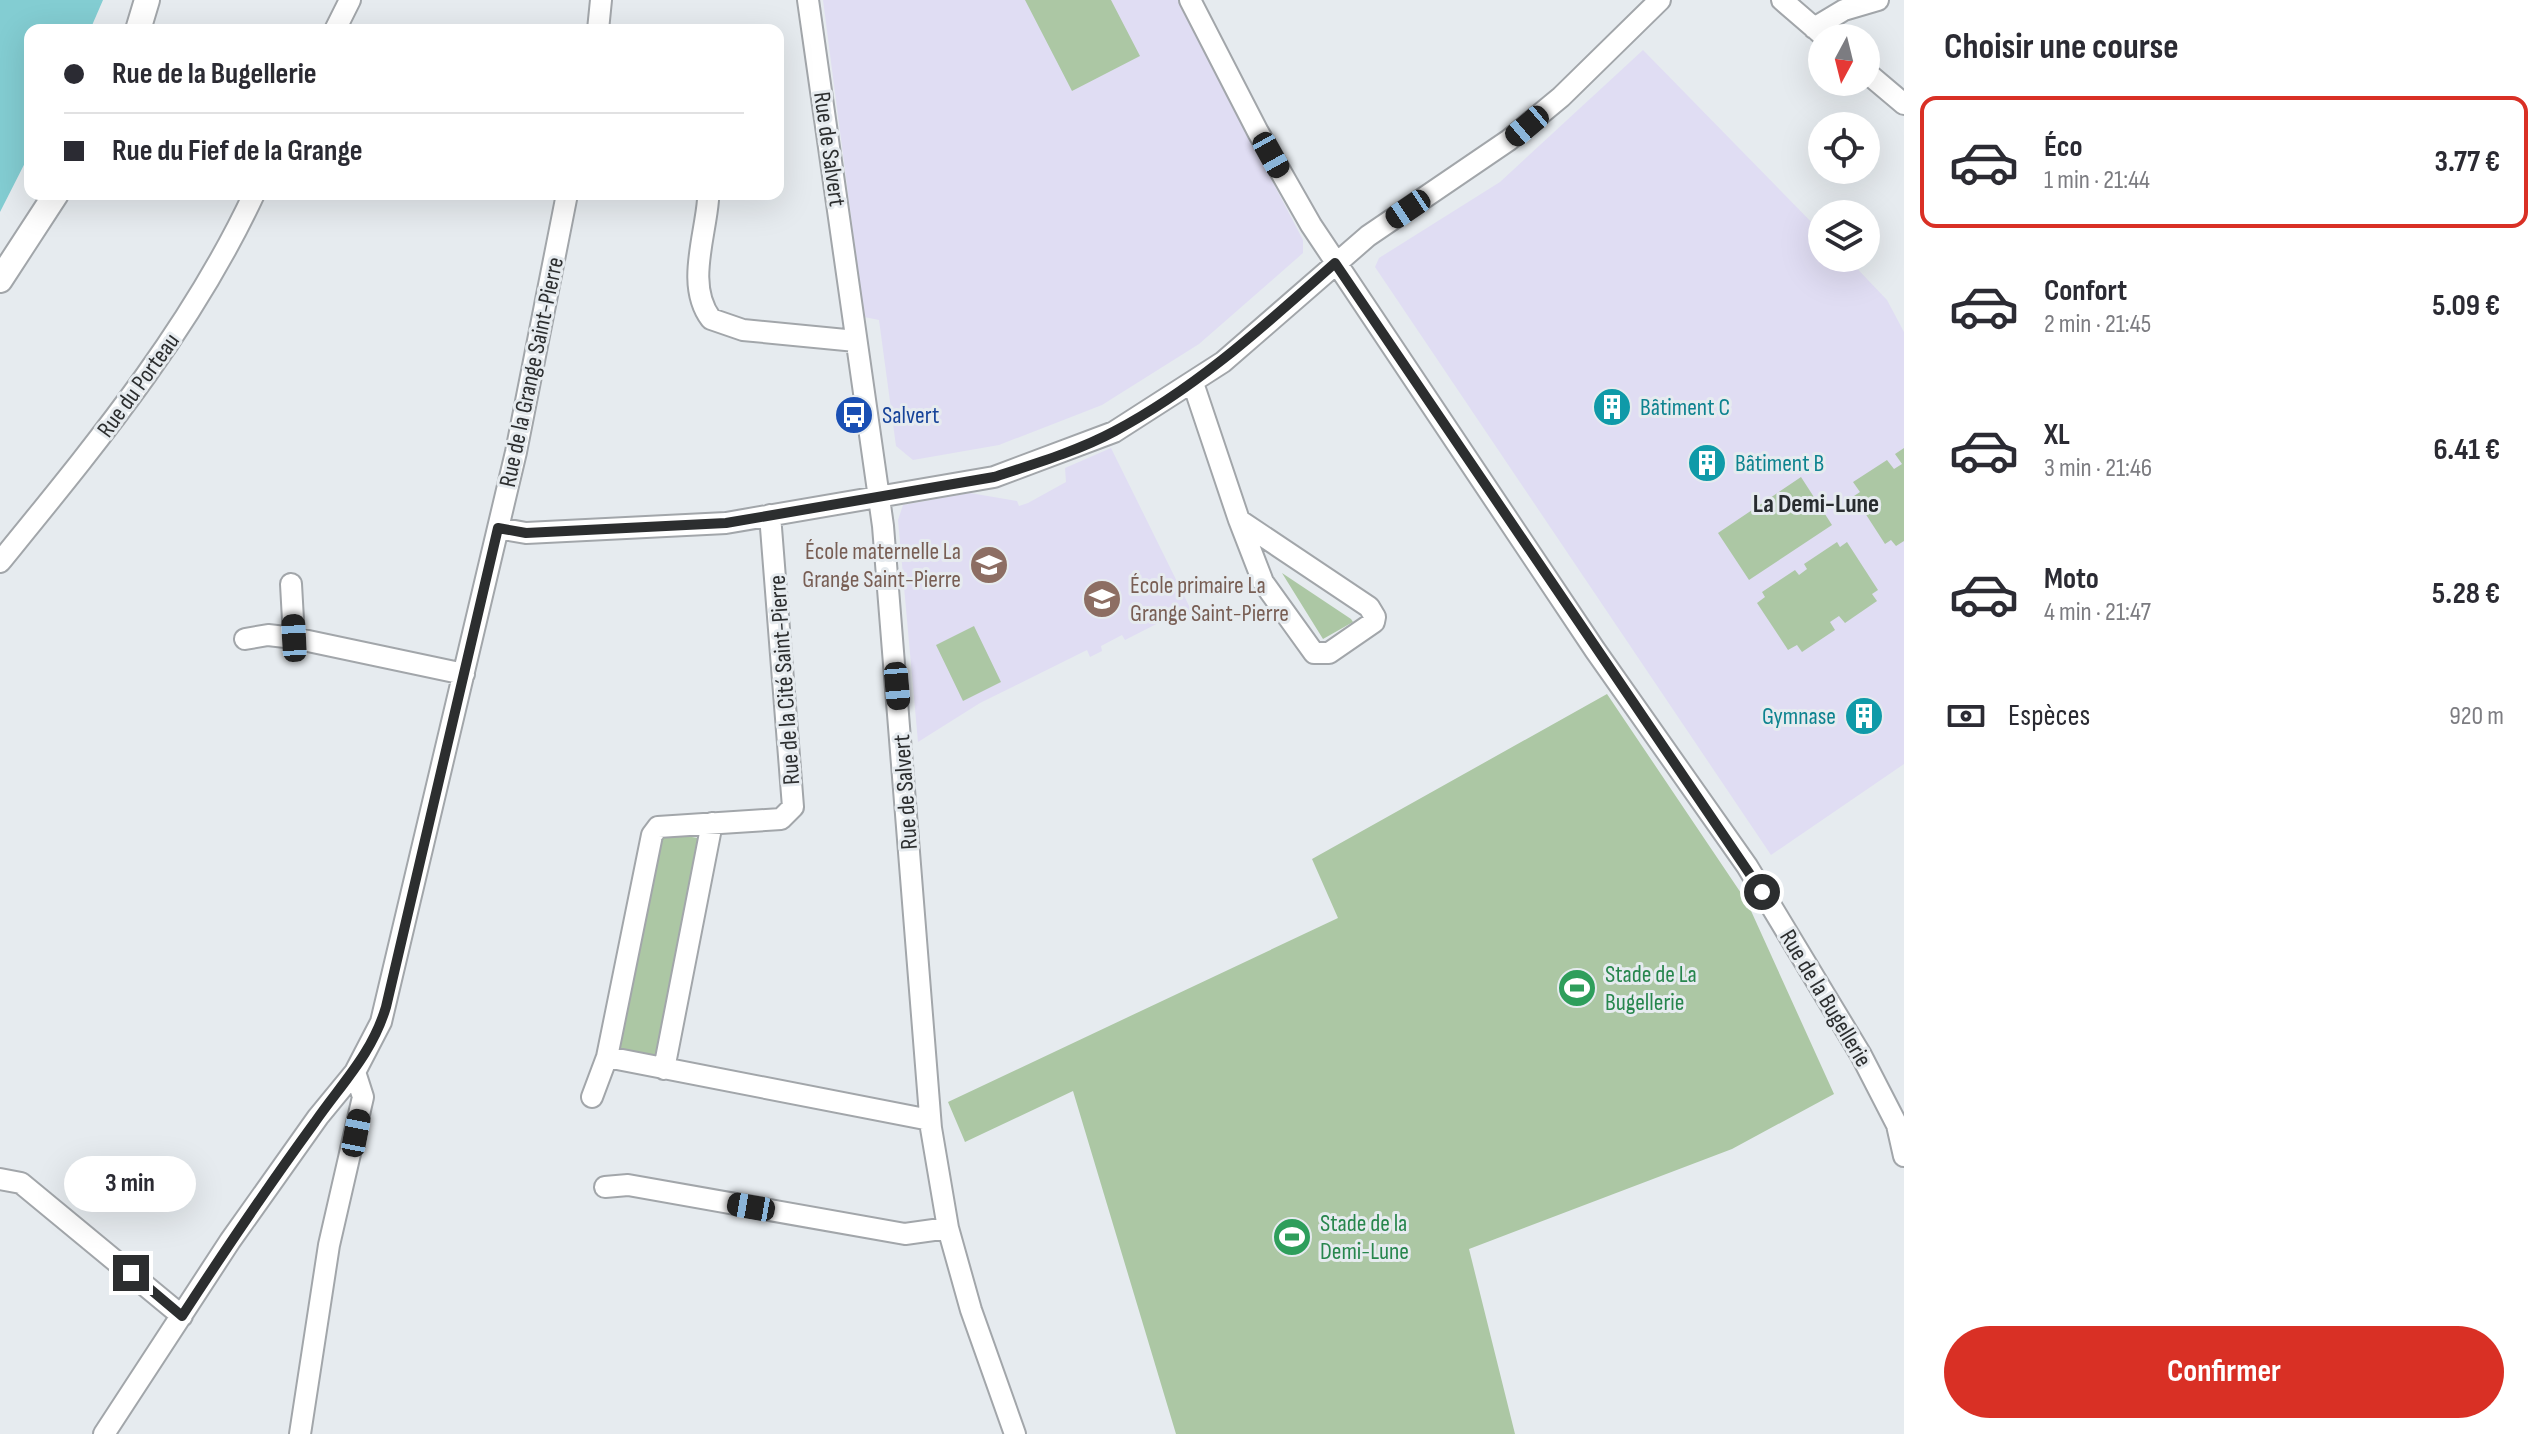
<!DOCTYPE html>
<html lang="fr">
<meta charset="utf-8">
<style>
:root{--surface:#fff;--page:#f2f2f3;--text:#2b2b33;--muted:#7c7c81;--line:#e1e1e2;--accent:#d93025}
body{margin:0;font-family:"Sofia Sans Condensed",sans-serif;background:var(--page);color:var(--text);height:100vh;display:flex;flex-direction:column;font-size:30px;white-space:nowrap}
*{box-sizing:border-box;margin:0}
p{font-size:26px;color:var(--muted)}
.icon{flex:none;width:44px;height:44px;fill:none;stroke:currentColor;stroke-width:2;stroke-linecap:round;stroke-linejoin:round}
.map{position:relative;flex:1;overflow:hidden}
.side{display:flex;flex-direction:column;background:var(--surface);width:640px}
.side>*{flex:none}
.top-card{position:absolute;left:24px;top:24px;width:760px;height:176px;border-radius:16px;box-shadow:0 8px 32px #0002;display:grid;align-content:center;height:176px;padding:0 40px;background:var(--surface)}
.needle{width:52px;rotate:187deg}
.controls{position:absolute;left:1808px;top:24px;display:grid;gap:16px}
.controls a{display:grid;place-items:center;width:72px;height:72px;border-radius:50%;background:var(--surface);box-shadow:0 8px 32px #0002;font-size:40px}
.end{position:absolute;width:36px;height:36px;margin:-18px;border:10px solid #2c2e2f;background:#fff;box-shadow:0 0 0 4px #fff}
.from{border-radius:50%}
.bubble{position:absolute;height:56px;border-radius:28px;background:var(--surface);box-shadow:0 8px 32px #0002;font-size:26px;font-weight:700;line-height:56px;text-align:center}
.car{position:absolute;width:24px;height:48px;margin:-24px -12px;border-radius:10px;box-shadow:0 0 6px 2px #0007;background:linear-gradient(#222 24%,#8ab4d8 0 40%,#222 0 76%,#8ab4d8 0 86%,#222 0)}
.top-card b{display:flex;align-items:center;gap:28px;height:76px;font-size:30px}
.top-card b+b{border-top:2px solid var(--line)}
.top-card i{width:20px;height:20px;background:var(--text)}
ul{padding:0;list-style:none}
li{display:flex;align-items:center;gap:24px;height:132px;margin:0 16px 12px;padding:0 24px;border:4px solid transparent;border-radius:16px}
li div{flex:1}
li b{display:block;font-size:30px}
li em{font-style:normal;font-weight:700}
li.active{border-color:var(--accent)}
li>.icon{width:72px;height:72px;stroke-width:1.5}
h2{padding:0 40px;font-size:36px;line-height:96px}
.pay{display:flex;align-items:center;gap:20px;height:88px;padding:0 40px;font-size:30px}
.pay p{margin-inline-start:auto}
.cta{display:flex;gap:16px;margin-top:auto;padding:16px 40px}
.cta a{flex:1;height:92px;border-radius:48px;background:var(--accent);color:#fff;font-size:32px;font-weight:700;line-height:92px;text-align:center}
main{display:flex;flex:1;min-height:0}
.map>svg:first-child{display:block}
.education{fill:#e0ddf3}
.green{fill:#acc7a4}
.water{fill:#83cdd2}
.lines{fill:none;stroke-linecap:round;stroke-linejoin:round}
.minor-casing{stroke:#a2a6aa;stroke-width:24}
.major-casing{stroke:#a2a6aa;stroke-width:28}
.minor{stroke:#fff;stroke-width:20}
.major{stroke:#fff;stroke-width:24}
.route{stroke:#2c2e2f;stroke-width:10}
.labels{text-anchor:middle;stroke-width:6;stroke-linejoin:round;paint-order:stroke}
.street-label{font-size:24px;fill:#2c2e2f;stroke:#e6ebef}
.culture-label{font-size:24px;fill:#0d838f;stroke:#e6ebef;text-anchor:start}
.transit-label{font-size:24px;fill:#164399;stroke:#e6ebef;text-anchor:start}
.education-label{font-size:24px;fill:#785e54;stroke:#e6ebef;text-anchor:end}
.leisure-label{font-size:24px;fill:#27864d;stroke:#e6ebef;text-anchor:start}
.neighbourhood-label{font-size:26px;font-weight:bold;fill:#282c2f;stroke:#e6ebef}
</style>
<main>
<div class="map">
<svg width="1904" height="1434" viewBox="0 0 1904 1434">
<rect width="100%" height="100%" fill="#e6ebef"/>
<path class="education" d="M823 0H1178L1303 240V253L1199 344 1102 405 999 445 913 460 896 446 879 320 864 317Z
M1643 50 1822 233V258H1847L1887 300 1904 332V764L1771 855 1375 267 1379 258 1500 182Z
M1111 448 1198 624 1178 613 1125 640 1122 635 1101 646 1102 651 1090 657 1087 650 980 703 918 742 898 520 903 505 970 493 1017 501 1019 506 1028 503 1066 482 1065 468Z"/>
<path class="green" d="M1025 0H1111L1140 56 1072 91Z
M1904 448V541L1896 546 1891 540 1885 544 1854 496 1860 492 1853 482 1887 460 1894 469 1902 464 1895 454Z
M1801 477 1832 525 1749 580 1718 533Z
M1837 542 1840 547 1847 542 1878 590 1872 594 1877 601 1845 623 1839 616 1830 622 1835 630 1802 652 1797 645 1788 650 1757 603 1765 597 1762 592 1795 570 1799 575 1807 569 1804 564Z
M1282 573 1351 619 1353 622 1323 639Z
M974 626 1001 682 963 701 936 645Z
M1607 694 1747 902 1834 1094 1732 1149 1469 1249 1515 1434H1176L1073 1091 965 1142 948 1102 1338 918 1312 859Z
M659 831 703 839 662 1061 613 1051Z"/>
<path class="water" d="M0 0H103L90 30H30V153L0 212Z"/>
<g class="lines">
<g class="minor-casing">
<path id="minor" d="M808 0 883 526 931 1128 948 1228 971 1310 1015 1434
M1190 0 1258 132 1311 225 1595 650 1747 866 1861 1055 1897 1125 1904 1156
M1782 0 1826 38
M1814 28 1844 10 1878 0
M335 30 350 0
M598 30 601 0
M1866 72 1904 104
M708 200C705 238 686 286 711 319L743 330 856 341
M1193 383 1239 520 1369 607 1375 617 1374 622 1329 653H1314L1263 582 1239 520
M498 528 526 533 726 523 994 477 1114 432 1223 362 1368 236 1509 140 1561 97 1660 0
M0 562C95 445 190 331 254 194
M291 584 294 638
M245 639 268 635 294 638 464 674
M607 1057 652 835 658 827 781 819 793 807 770 515
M664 1069 712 823
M592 1097 607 1057 930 1120
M0 1179 21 1183 182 1316
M605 1187 628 1185 905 1234 948 1228
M104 1434 230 1241 318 1117 355 1072 381 1022 516 452 567 194
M300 1434 329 1245 363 1097 355 1072"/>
</g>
<g class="major-casing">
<path id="major" d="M138 30 147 0
M0 280 56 194"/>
</g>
<use href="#minor" class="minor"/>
<use href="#major" class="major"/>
</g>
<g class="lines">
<path class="route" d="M131 1273 182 1316C225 1250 269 1185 315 1122 342 1083 372 1054 386 1007L498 528 526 533 726 523 994 477C1034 464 1078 451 1115 431 1198 387 1266 324 1335 263L1762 892"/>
</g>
<defs>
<g id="building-disc" transform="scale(2)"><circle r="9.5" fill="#0f9aa8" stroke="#e6ebef"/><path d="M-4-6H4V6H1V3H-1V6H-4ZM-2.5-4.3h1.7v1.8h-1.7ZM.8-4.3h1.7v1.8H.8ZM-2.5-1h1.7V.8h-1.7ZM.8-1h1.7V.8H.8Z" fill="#fff"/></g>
<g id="bus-disc" transform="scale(2)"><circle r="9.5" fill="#1a4fb4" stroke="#e6ebef"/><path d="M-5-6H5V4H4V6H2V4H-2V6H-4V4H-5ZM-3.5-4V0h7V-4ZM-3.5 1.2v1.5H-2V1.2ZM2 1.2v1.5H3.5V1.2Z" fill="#fff"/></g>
<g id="school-disc" transform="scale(2)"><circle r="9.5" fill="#8d6e63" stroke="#e6ebef"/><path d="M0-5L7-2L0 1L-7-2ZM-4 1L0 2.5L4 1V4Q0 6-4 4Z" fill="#fff"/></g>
<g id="stadium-disc" transform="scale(2)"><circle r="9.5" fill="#2e9e5b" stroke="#e6ebef"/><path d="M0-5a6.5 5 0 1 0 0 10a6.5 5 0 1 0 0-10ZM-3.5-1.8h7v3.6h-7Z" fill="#fff"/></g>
</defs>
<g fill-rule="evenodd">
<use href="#building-disc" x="1612" y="407"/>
<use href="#bus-disc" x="854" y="415"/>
<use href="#building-disc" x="1707" y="463"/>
<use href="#school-disc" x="989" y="565"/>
<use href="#school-disc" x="1102" y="599"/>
<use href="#building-disc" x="1864" y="716"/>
<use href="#stadium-disc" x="1577" y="988"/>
<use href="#stadium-disc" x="1292" y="1237"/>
</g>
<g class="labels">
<g class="street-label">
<text transform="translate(830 149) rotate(82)" y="8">Rue de Salvert</text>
<text transform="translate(531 372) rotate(-78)" y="8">Rue de la Grange Saint-Pierre</text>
<text transform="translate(138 385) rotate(-54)" y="8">Rue du Porteau</text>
<text transform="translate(784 680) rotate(-94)" y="8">Rue de la Cité Saint-Pierre</text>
<text transform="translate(905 792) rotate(-94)" y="8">Rue de Salvert</text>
<text transform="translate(1826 998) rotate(59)" y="8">Rue de la Bugellerie</text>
</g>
<g class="culture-label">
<text x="1640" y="415">Bâtiment C</text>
<text x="1735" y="471">Bâtiment B</text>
<text x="1836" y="724" text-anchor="end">Gymnase</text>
</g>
<g class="transit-label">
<text x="882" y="423">Salvert</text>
</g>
<g class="education-label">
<text x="961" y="559">École maternelle La<tspan x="961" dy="28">Grange Saint-Pierre</tspan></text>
<text x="1130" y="593" text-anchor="start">École primaire La<tspan x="1130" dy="28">Grange Saint-Pierre</tspan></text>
</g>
<g class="leisure-label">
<text x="1605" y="982">Stade de La<tspan x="1605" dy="28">Bugellerie</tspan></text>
<text x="1320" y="1231">Stade de la<tspan x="1320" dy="28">Demi-Lune</tspan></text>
</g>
<g class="neighbourhood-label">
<text x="1816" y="512">La Demi-Lune</text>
</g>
</g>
</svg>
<div class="controls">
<a><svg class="needle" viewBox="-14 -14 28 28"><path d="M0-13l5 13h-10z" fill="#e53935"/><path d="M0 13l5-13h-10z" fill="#7c7c81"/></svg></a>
<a><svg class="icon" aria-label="locate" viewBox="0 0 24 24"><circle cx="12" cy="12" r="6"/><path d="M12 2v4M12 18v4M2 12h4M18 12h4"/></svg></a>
<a><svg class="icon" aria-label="layers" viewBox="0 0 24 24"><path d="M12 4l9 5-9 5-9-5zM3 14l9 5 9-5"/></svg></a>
</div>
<i class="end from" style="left:1762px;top:892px"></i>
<i class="end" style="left:131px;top:1273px"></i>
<div class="bubble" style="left:64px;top:1156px;width:132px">3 min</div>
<i class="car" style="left:1527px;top:126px;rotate:230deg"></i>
<i class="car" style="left:1271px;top:155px;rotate:151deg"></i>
<i class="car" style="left:1408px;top:209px;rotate:236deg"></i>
<i class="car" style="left:294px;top:638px;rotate:357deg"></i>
<i class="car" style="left:897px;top:686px;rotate:175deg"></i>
<i class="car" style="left:356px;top:1133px;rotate:11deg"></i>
<i class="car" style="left:751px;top:1207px;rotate:280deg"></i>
<div class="top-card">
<b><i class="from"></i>Rue de la Bugellerie</b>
<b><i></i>Rue du Fief de la Grange</b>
</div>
</div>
<section class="side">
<h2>Choisir une course</h2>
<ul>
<li class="active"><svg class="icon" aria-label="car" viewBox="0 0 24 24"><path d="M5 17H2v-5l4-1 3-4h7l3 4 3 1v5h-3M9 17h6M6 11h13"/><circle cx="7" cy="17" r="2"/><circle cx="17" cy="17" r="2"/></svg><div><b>Éco</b><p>1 min · 21:44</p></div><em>3.77 €</em></li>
<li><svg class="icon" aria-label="car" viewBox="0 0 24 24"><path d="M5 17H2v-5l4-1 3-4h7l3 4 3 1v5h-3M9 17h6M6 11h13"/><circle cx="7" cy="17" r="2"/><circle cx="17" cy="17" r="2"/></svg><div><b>Confort</b><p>2 min · 21:45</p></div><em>5.09 €</em></li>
<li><svg class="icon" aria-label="car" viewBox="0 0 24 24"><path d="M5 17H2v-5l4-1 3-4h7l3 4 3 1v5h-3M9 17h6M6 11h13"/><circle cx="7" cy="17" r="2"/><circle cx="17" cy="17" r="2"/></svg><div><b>XL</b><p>3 min · 21:46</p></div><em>6.41 €</em></li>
<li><svg class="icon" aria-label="car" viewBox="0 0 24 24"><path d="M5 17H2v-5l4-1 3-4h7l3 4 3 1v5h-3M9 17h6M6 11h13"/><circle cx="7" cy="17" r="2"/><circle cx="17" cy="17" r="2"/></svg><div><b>Moto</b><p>4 min · 21:47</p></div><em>5.28 €</em></li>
</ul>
<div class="pay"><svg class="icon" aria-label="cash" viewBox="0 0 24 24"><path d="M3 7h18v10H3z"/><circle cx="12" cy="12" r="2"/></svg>Espèces<p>920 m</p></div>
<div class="cta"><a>Confirmer</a></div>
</section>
</main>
